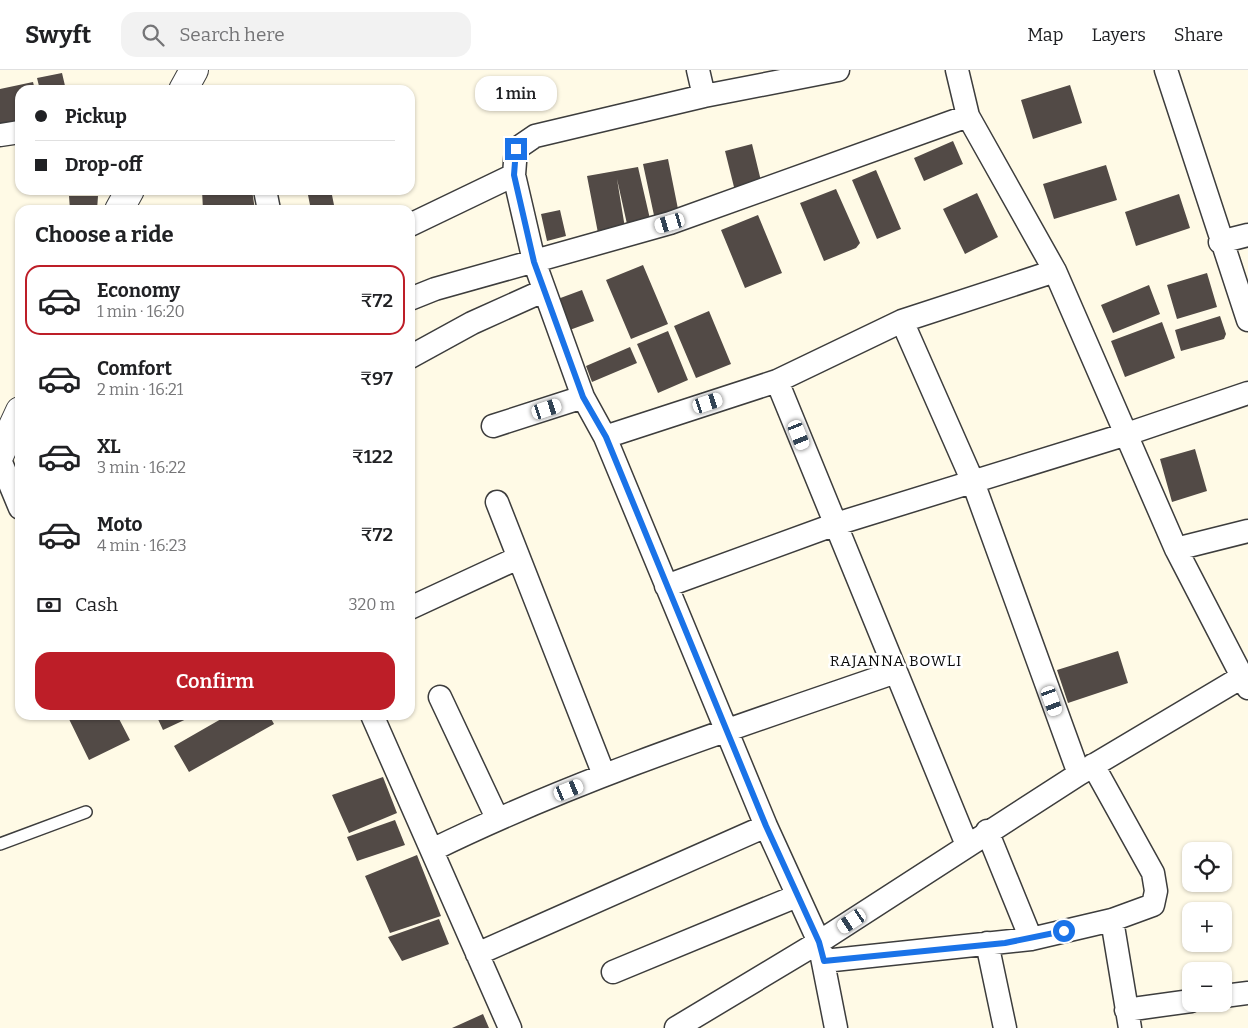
<!DOCTYPE html>
<meta charset="utf-8">
<style>
:root{--surface:#fff;--page:#f2f2f2;--text:#202124;--muted:#757577;--line:#e0e0e0;--accent:#bd1e28}
body{margin:0;font-family:Bitter,serif;background:var(--page);color:var(--text);height:100vh;display:flex;flex-direction:column;font-size:19px;white-space:nowrap}
*{box-sizing:border-box;margin:0}
p{font-size:16px;color:var(--muted)}
.icon{flex:none;width:28px;height:28px;fill:none;stroke:currentColor;stroke-width:2;stroke-linecap:round;stroke-linejoin:round}
.map{position:relative;flex:1;overflow:hidden}
.details{position:absolute;left:15px;top:135px;width:400px;height:515px;display:flex;flex-direction:column;background:var(--surface);border-radius:15px;box-shadow:0 1px 4px #0004}
.details>*{flex:none}
.banner{position:absolute;left:15px;top:15px;width:400px;height:110px;border-radius:15px;box-shadow:0 1px 4px #0004;display:grid;align-content:center;height:110px;padding:0 20px;background:var(--surface)}
.buttons{position:absolute;left:1182px;top:772px;display:grid;gap:10px}
.buttons a{display:grid;place-items:center;width:50px;height:50px;border-radius:10px;background:var(--surface);box-shadow:0 1px 4px #0004;font-size:25px}
.end{position:absolute;width:22px;height:22px;margin:-11px;border:6px solid #1a73e8;background:#fff;box-shadow:0 0 0 2px #fff}
.from{border-radius:50%}
.bubble{position:absolute;height:35px;border-radius:15px;background:var(--surface);box-shadow:0 1px 4px #0004;font-size:16px;font-weight:600;line-height:35px;text-align:center}
.car{position:absolute;width:15px;height:30px;margin:-15px -8px;border-radius:6px;box-shadow:0 0 4px 1px #0007;background:linear-gradient(#fff 24%,#345 0 40%,#fff 0 76%,#345 0 86%,#fff 0)}
.banner b{display:flex;align-items:center;gap:18px;height:48px;font-size:19px}
.banner b+b{border-top:1px solid var(--line)}
.banner i{width:12px;height:12px;background:var(--text)}
ul{padding:0;list-style:none}
li{display:flex;align-items:center;gap:15px;height:70px;margin:0 10px 8px;padding:0 10px;border:2px solid transparent;border-radius:15px}
li div{flex:1}
li b{display:block;font-size:19px}
li em{font-style:normal;font-weight:600}
li.current{border-color:var(--accent)}
li>.icon{width:45px;height:45px;stroke-width:1.5}
h2{padding:0 20px;font-size:22px;line-height:60px}
.pay{display:flex;align-items:center;gap:12px;height:55px;padding:0 20px;font-size:19px}
.pay p{margin-inline-start:auto}
.cta{display:flex;gap:10px;margin-top:auto;padding:10px 20px}
.cta a{flex:1;height:58px;border-radius:15px;background:var(--accent);color:#fff;font-size:20px;font-weight:600;line-height:58px;text-align:center}
header{display:flex;align-items:center;gap:30px;box-sizing:border-box;height:70px;padding:0 25px;background:var(--surface);border-bottom:1px solid var(--line)}
header strong{font-size:24px}
nav{display:flex;gap:28px;margin-inline-start:auto;font-size:18px}
.search{width:350px;height:45px;background:var(--page);display:flex;align-items:center;gap:12px;box-sizing:border-box;padding:0 18px;border-radius:15px;color:var(--muted);font-size:19px}
.map>svg:first-child{display:block}
.building{fill:#524a46}
.lines{fill:none;stroke-linecap:round;stroke-linejoin:round}
.service-casing{stroke:#3d3d3d;stroke-width:14}
.minor-casing{stroke:#3d3d3d;stroke-width:25}
.tertiary-casing{stroke:#3d3d3d;stroke-width:30}
.service{stroke:#fff;stroke-width:11}
.minor{stroke:#fff;stroke-width:22}
.tertiary{stroke:#fff;stroke-width:28}
.route{stroke:#1a73e8;stroke-width:6}
.labels{text-anchor:middle;stroke-width:5;stroke-linejoin:round;paint-order:stroke}
.neighbourhood-label{font-size:15px;letter-spacing:1px;fill:#0a0a0a;stroke:#fff}
</style>
<header>
<strong>Swyft</strong>
<div class="search"><svg class="icon" aria-label="search" viewBox="0 0 24 24"><circle cx="10" cy="10" r="6"/><path d="M15 15l6 6"/></svg>Search here</div>
<nav><a>Map</a><a>Layers</a><a>Share</a></nav>
</header>
<div class="map">
<svg width="1248" height="958" viewBox="0 0 1248 958">
<rect width="100%" height="100%" fill="#fffae6"/>
<path class="building" d="M62 3 66 20H40L37 8Z
M33 12 35 20H20V58L0 62V19Z
M1070 15 1082 53 1033 69 1021 30Z
M953 71 963 94 924 111 914 88Z
M752 74 762 115 735 121 725 81Z
M668 89 678 139 655 150 643 94Z
M1106 95 1117 130 1054 149 1043 114Z
M638 97 650 149 627 154 617 109 625 158 598 163 587 106Z
M876 100 901 159 877 169 852 110Z
M836 119 860 173 856 178 824 191 800 133Z
M202 120H252L255 140H203Z
M307 120H331L335 140H311Z
M977 123 998 167 965 184 943 139Z
M1179 124 1190 158 1136 176 1125 142Z
M69 126H98L97 140H70Z
M560 140 566 166 547 171 541 144Z
M758 145 782 203 745 218 721 160Z
M643 195 668 254 631 269 606 210Z
M1207 203 1217 237 1177 249 1167 215Z
M1149 215 1160 244 1113 263 1101 235Z
M582 220 594 251 567 261 555 230Z
M709 241 731 294 696 308 674 256Z
M1220 246 1226 264 1224 269 1181 281 1175 260Z
M1162 252 1175 288 1125 307 1111 271Z
M668 261 688 310 658 323 637 274Z
M630 277 637 293 592 312 586 296Z
M1195 379 1207 421 1172 432 1160 389Z
M1118 581 1128 613 1068 633 1057 600Z
M67 645H117L130 670 89 690Z
M156 645H195L163 660Z
M228 645H269L274 654 189 702 174 676Z
M383 707 397 743 349 763 332 725Z
M395 750 405 775 357 791 347 767Z
M417 785 441 846 390 863 365 806Z
M439 849 449 874 402 891 388 867Z
M483 944 489 958H452Z"/>
<g class="lines">
<g class="service-casing">
<path id="service" d="M0 774 86 742"/>
</g>
<g class="minor-casing">
<path id="minor" d="M698 0 704 26
M957 0 968 46 1055 201 1176 479 1248 618
M1166 0 1248 250
M0 65 20 62
M265 120 269 140
M410 155 514 105
M1220 172 1248 165
M410 229 435 219 670 153 968 46
M902 251 973 412 1079 704
M410 287 472 253 543 221
M777 311 967 775
M493 356 583 327
M605 367 777 311 902 251 1055 201
M0 390 20 438
M497 432 604 705
M1176 479 1248 461
M666 516 836 454 1127 364 1248 323
M410 538 518 488
M440 627 497 748
M372 645 510 958
M987 761 1031 869
M432 780C581 707 739 656 896 602
M1112 850 1130 958
M987 873 1005 958
M477 884 766 756
M824 891 1031 869 1112 850 1153 835 1156 821 1153 803 1093 695
M613 902 797 826
M1224 926 1248 923
M1126 940 1191 931
M676 958 819 872 1079 704 1242 607
M836 958 819 872 766 756 605 367 583 327 534 191 514 105 516 79 535 66 704 26 838 0"/>
</g>
<g class="tertiary-casing">
<path id="tertiary" d="M183 20 194 0
M119 140 130 120
M0 384 20 341"/>
</g>
<use href="#service" class="service"/>
<use href="#minor" class="minor"/>
<use href="#tertiary" class="tertiary"/>
</g>
<g class="lines">
<path class="route" d="M516 79 514 105 534 192 583 327 606 367 766 756 819 872 824 891 1005 873 1064 861"/>
</g>
<g class="labels">
<g class="neighbourhood-label">
<text x="896" y="596">RAJANNA BOWLI</text>
</g>
</g>
</svg>
<div class="buttons">
<a><svg class="icon" aria-label="locate" viewBox="0 0 24 24"><circle cx="12" cy="12" r="6"/><path d="M12 2v4M12 18v4M2 12h4M18 12h4"/></svg></a>
<a>+</a>
<a>−</a>
</div>
<i class="end from" style="left:1064px;top:861px"></i>
<i class="end" style="left:516px;top:79px"></i>
<div class="bubble" style="left:475px;top:6px;width:82px">1 min</div>
<i class="car" style="left:670px;top:153px;rotate:254deg"></i>
<i class="car" style="left:708px;top:333px;rotate:72deg"></i>
<i class="car" style="left:547px;top:339px;rotate:72deg"></i>
<i class="car" style="left:799px;top:365px;rotate:158deg"></i>
<i class="car" style="left:1052px;top:631px;rotate:160deg"></i>
<i class="car" style="left:569px;top:720px;rotate:68deg"></i>
<i class="car" style="left:852px;top:851px;rotate:236deg"></i>
<div class="banner">
<b><i class="from"></i>Pickup</b>
<b><i></i>Drop-off</b>
</div>
<section class="details">
<h2>Choose a ride</h2>
<ul>
<li class="current"><svg class="icon" aria-label="car" viewBox="0 0 24 24"><path d="M5 17H2v-5l4-1 3-4h7l3 4 3 1v5h-3M9 17h6M6 11h13"/><circle cx="7" cy="17" r="2"/><circle cx="17" cy="17" r="2"/></svg><div><b>Economy</b><p>1 min · 16:20</p></div><em>₹72</em></li>
<li><svg class="icon" aria-label="car" viewBox="0 0 24 24"><path d="M5 17H2v-5l4-1 3-4h7l3 4 3 1v5h-3M9 17h6M6 11h13"/><circle cx="7" cy="17" r="2"/><circle cx="17" cy="17" r="2"/></svg><div><b>Comfort</b><p>2 min · 16:21</p></div><em>₹97</em></li>
<li><svg class="icon" aria-label="car" viewBox="0 0 24 24"><path d="M5 17H2v-5l4-1 3-4h7l3 4 3 1v5h-3M9 17h6M6 11h13"/><circle cx="7" cy="17" r="2"/><circle cx="17" cy="17" r="2"/></svg><div><b>XL</b><p>3 min · 16:22</p></div><em>₹122</em></li>
<li><svg class="icon" aria-label="car" viewBox="0 0 24 24"><path d="M5 17H2v-5l4-1 3-4h7l3 4 3 1v5h-3M9 17h6M6 11h13"/><circle cx="7" cy="17" r="2"/><circle cx="17" cy="17" r="2"/></svg><div><b>Moto</b><p>4 min · 16:23</p></div><em>₹72</em></li>
</ul>
<div class="pay"><svg class="icon" aria-label="cash" viewBox="0 0 24 24"><path d="M3 7h18v10H3z"/><circle cx="12" cy="12" r="2"/></svg>Cash<p>320 m</p></div>
<div class="cta"><a>Confirm</a></div>
</section>
</div>
